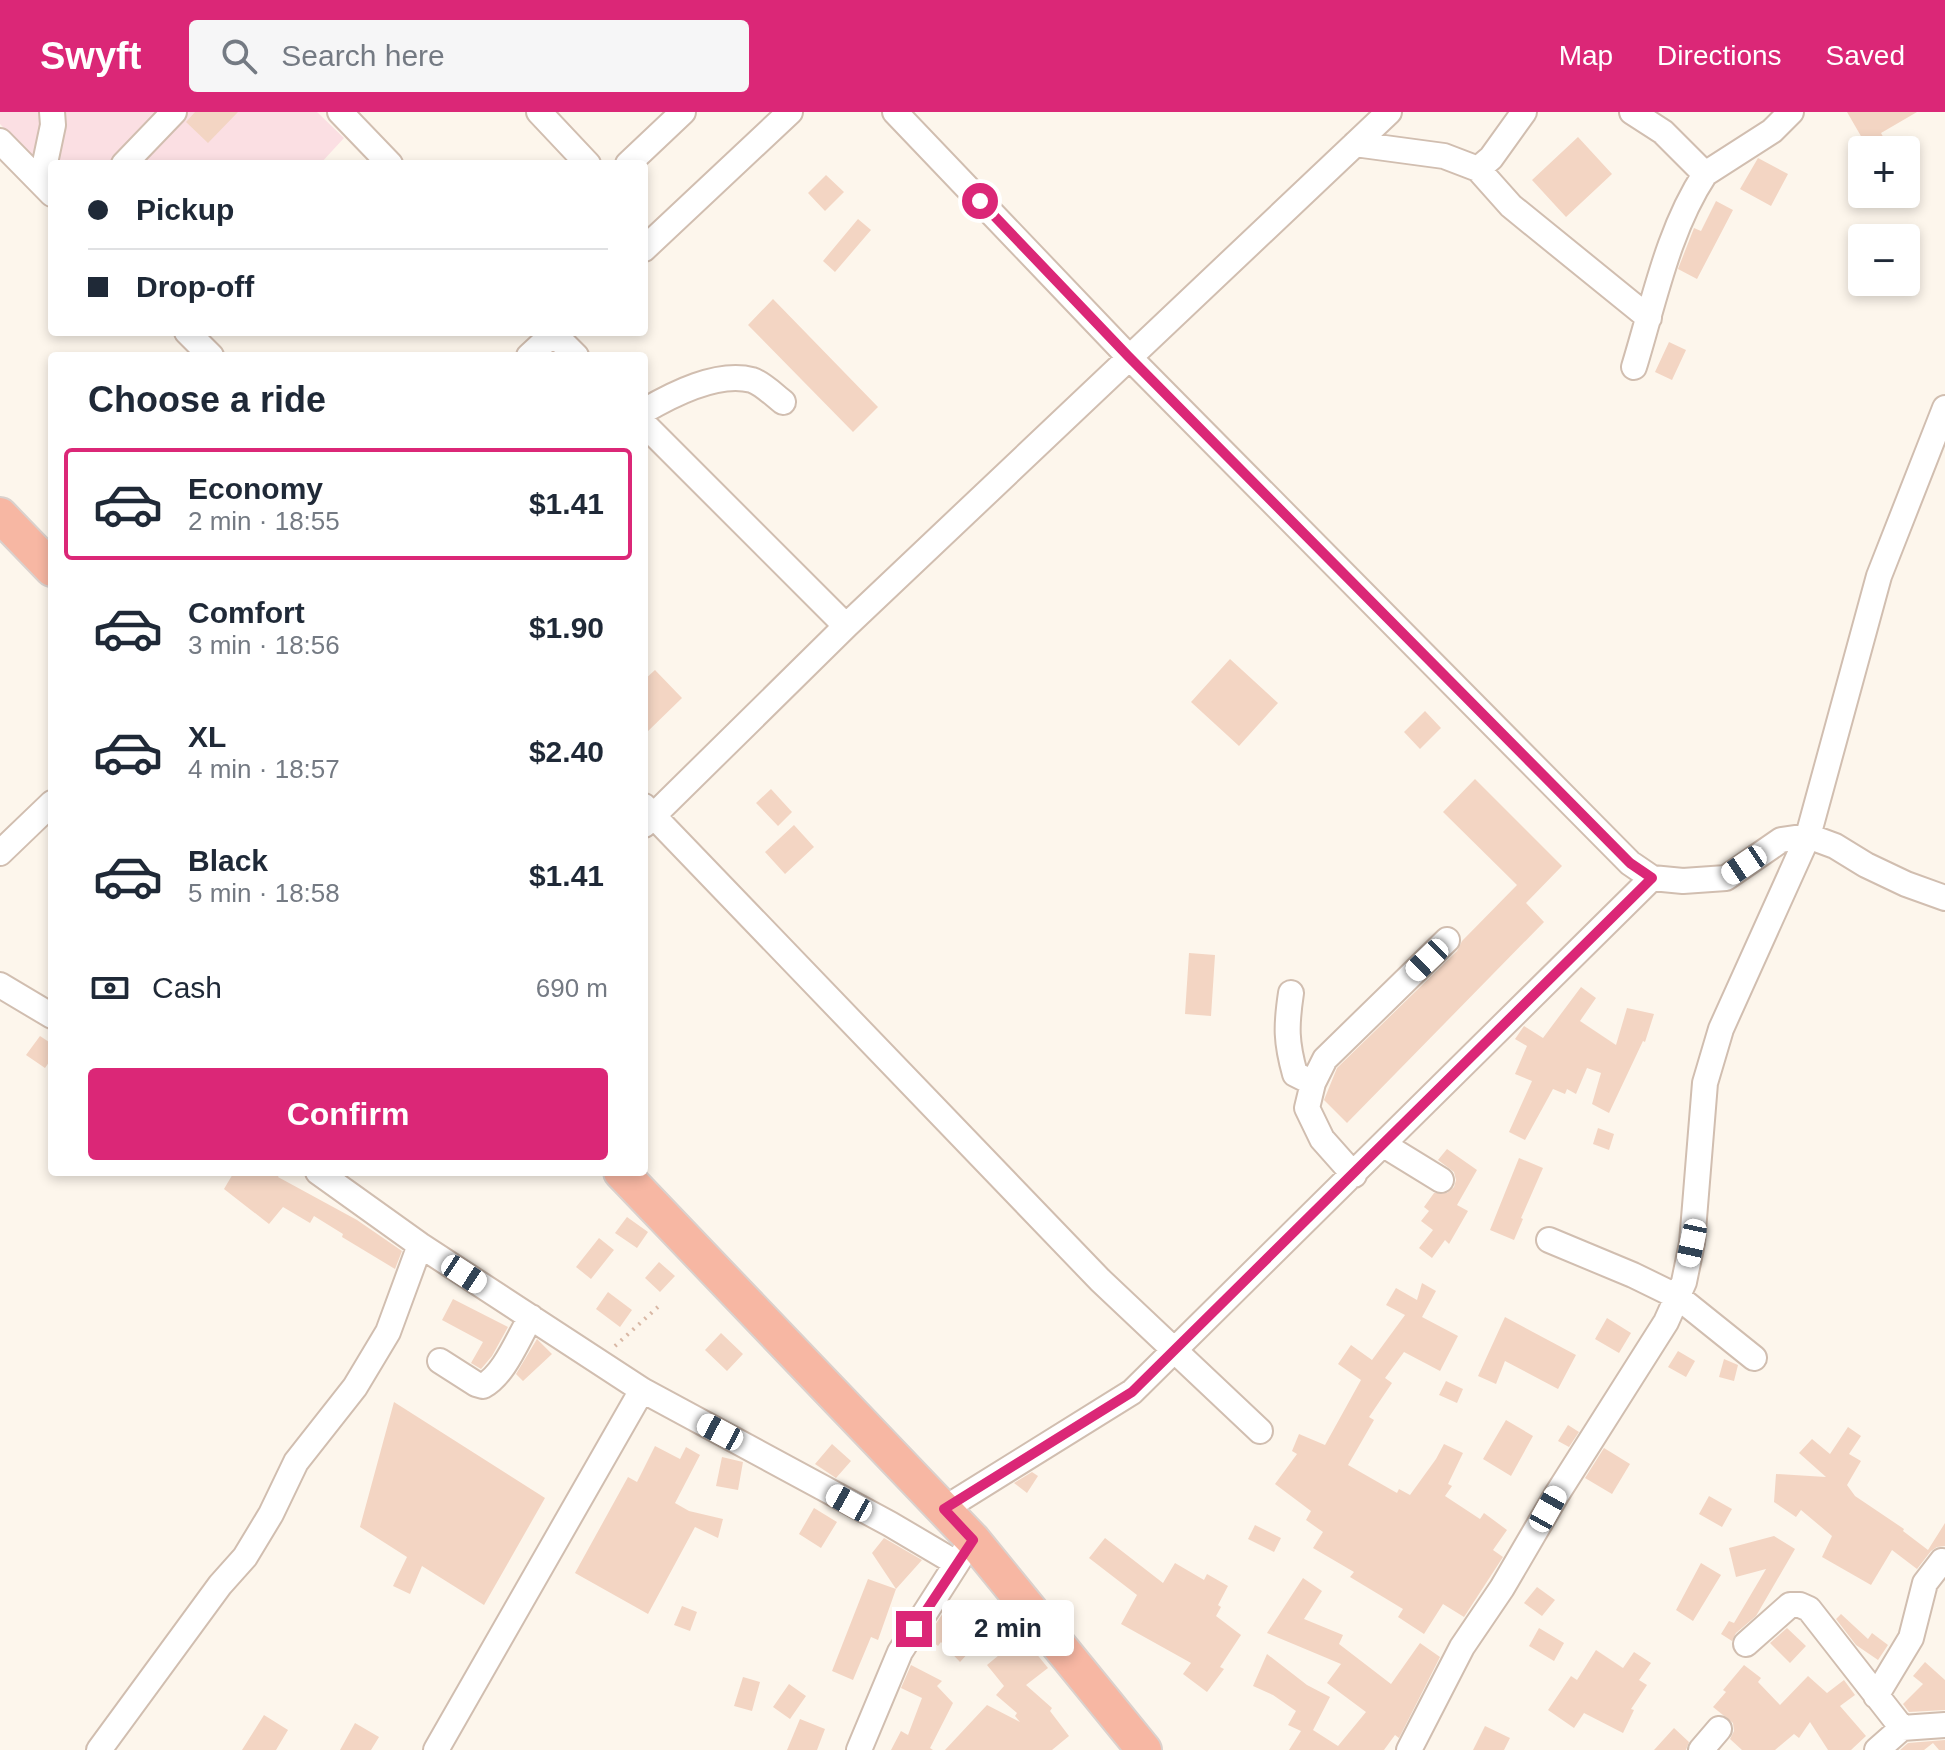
<!DOCTYPE html>
<meta charset="utf-8">
<style>
:root{--surface:#fff;--page:#f6f6f7;--text:#1f2937;--muted:#747a83;--line:#e0e1e3;--accent:#db2777}
body{margin:0;font-family:Arial,sans-serif;background:var(--page);color:var(--text);height:100vh;display:flex;flex-direction:column;font-size:30px;white-space:nowrap}
*{box-sizing:border-box;margin:0}
p{font-size:26px;color:var(--muted)}
.icon{flex:none;width:44px;height:44px;fill:none;stroke:currentColor;stroke-width:2;stroke-linecap:round;stroke-linejoin:round}
.map{position:relative;flex:1;overflow:hidden}
.panel{position:absolute;left:48px;top:240px;width:600px;height:824px;display:flex;flex-direction:column;background:var(--surface);border-radius:8px;box-shadow:0 4px 12px #0003}
.panel>*{flex:none}
.top-card{position:absolute;left:48px;top:48px;width:600px;height:176px;border-radius:8px;box-shadow:0 4px 12px #0003;display:grid;align-content:center;height:176px;padding:0 40px;background:var(--surface)}
.buttons{position:absolute;left:1848px;top:24px;display:grid;gap:16px}
.buttons a{display:grid;place-items:center;width:72px;height:72px;border-radius:8px;background:var(--surface);box-shadow:0 4px 12px #0003;font-size:40px}
.end{position:absolute;width:36px;height:36px;margin:-18px;border:10px solid #db2777;background:#fff;box-shadow:0 0 0 4px #fff}
.from{border-radius:50%}
.bubble{position:absolute;height:56px;border-radius:8px;background:var(--surface);box-shadow:0 4px 12px #0003;font-size:26px;font-weight:700;line-height:56px;text-align:center}
.car{position:absolute;width:24px;height:48px;margin:-24px -12px;border-radius:10px;box-shadow:0 0 6px 2px #0007;background:linear-gradient(#fff 24%,#345 0 40%,#fff 0 76%,#345 0 86%,#fff 0)}
.top-card b{display:flex;align-items:center;gap:28px;height:76px;font-size:30px}
.top-card b+b{border-top:2px solid var(--line)}
.top-card i{width:20px;height:20px;background:var(--text)}
ul{padding:0;list-style:none}
li{display:flex;align-items:center;gap:24px;height:112px;margin:0 16px 12px;padding:0 24px;border:4px solid transparent;border-radius:8px}
li div{flex:1}
li b{display:block;font-size:30px}
li em{font-style:normal;font-weight:700}
li.active{border-color:var(--accent)}
li>.icon{width:72px;height:72px;stroke-width:1.5}
h2{padding:0 40px;font-size:36px;line-height:96px}
.pay{display:flex;align-items:center;gap:20px;height:88px;padding:0 40px;font-size:30px}
.pay p{margin-inline-start:auto}
.button{display:flex;gap:16px;margin-top:auto;padding:16px 40px}
.button a{flex:1;height:92px;border-radius:8px;background:var(--accent);color:#fff;font-size:32px;font-weight:700;line-height:92px;text-align:center}
header{display:flex;align-items:center;gap:48px;box-sizing:border-box;height:112px;padding:0 40px;background:var(--accent);color:#fff}
header strong{font-size:38px}
nav{display:flex;gap:44px;margin-inline-start:auto;font-size:28px}
.search{width:560px;height:72px;background:var(--page);display:flex;align-items:center;gap:20px;box-sizing:border-box;padding:0 28px;border-radius:8px;color:var(--muted);font-size:30px}
.map>svg:first-child{display:block}
.medical{fill:#fbdfe3}
.building{fill:#f3d5c3}
.lines{fill:none;stroke-linecap:round;stroke-linejoin:round}
.minor-casing{stroke:#d1beb0;stroke-width:28}
.highway-casing{stroke:#dad1cd;stroke-width:38}
.path{stroke:#d9b8a5;stroke-width:4;stroke-dasharray:2 6;stroke-linecap:butt}
.minor{stroke:#fff;stroke-width:24}
.highway{stroke:#f7b7a3;stroke-width:34}
.route{stroke:#db2777;stroke-width:10}
</style>
<header>
<strong>Swyft</strong>
<div class="search"><svg class="icon" aria-label="search" viewBox="0 0 24 24"><circle cx="10" cy="10" r="6"/><path d="M15 15l6 6"/></svg>Search here</div>
<nav><a>Map</a><a>Directions</a><a>Saved</a></nav>
</header>
<div class="map">
<svg width="1945" height="1638" viewBox="0 0 1945 1638">
<rect width="100%" height="100%" fill="#fdf6ec"/>
<path class="medical" d="M0 0H317L344 26 320 52H52V65L0 12Z"/>
<path class="building" d="M195 0H238L208 31 186 10Z
M1847 0H1917L1881 21 1886 30 1873 38H1869Z
M1578 25 1612 62 1566 105 1532 68Z
M1758 46 1788 62 1771 94 1740 77Z
M826 63 844 80 825 99 808 81Z
M1716 89 1733 98 1697 167 1678 157 1694 116 1701 119Z
M858 107 871 118 835 160 823 149Z
M773 187 878 295 853 320 748 213Z
M1669 230 1686 238 1672 268 1655 260Z
M1230 547 1278 591 1239 634 1191 590Z
M655 558 682 586 644 623V568Z
M1425 599 1441 616 1420 637 1404 620Z
M1475 667 1562 754 1526 791 1544 810 1347 1011 1324 988 1337 956 1457 839 1462 829 1517 773 1443 700Z
M771 677 792 700 778 714 756 691Z
M794 713 814 735 785 762 765 740Z
M1189 841 1215 843 1211 904 1185 902Z
M1581 875 1596 886 1580 909 1616 933 1627 896 1654 902 1645 930 1643 929 1609 1001 1592 992 1601 961 1587 956 1576 982 1567 977 1565 982 1553 977 1525 1028 1509 1020 1532 969 1515 962 1527 934 1515 927 1524 914 1543 926Z
M40 924 52 932V946L45 956 26 943Z
M1598 1016 1614 1022 1609 1038 1593 1032Z
M1447 1037 1477 1058 1457 1093 1468 1099 1449 1132 1445 1128 1432 1146 1419 1136 1433 1118 1421 1109 1429 1099 1424 1095 1434 1081H1447L1454 1075 1456 1068 1454 1060 1438 1048Z
M1519 1046 1543 1056 1521 1106 1523 1107 1514 1128 1490 1118Z
M234 1060H281L278 1065 357 1108 402 1139 395 1157 342 1125 343 1122 314 1104 310 1111 283 1095 269 1112 224 1077Z
M627 1105 648 1120 637 1136 615 1121Z
M599 1126 614 1138 591 1167 576 1155Z
M659 1150 675 1164 660 1180 645 1166Z
M1422 1171 1436 1179 1422 1205 1458 1224 1440 1259 1404 1240 1385 1266 1392 1271 1369 1305 1374 1308 1348 1353 1397 1381 1399 1377 1410 1383 1436 1347 1444 1332 1463 1341 1448 1372 1452 1374 1445 1384 1480 1407 1484 1401 1507 1418 1493 1438 1503 1445 1464 1505 1443 1492 1424 1522 1398 1505 1403 1497 1350 1465 1354 1460 1313 1436 1323 1420 1306 1408 1311 1399 1275 1372 1297 1342 1292 1339 1299 1322 1325 1333 1361 1268 1338 1252 1351 1233 1372 1248 1405 1203 1386 1193 1396 1176 1417 1188Z
M608 1180 632 1198 620 1215 596 1197Z
M453 1187 508 1215 492 1244 481 1257 471 1251 483 1230 442 1208Z
M1505 1205 1576 1243 1558 1277 1505 1249 1496 1272 1478 1264Z
M1607 1206 1631 1221 1619 1241 1595 1227Z
M721 1221 743 1242 727 1259 705 1238Z
M537 1227 552 1242 523 1269 516 1262Z
M1678 1239 1695 1249 1686 1265 1668 1255Z
M1724 1247 1738 1253 1734 1269 1719 1265Z
M1446 1269 1463 1277 1457 1291 1439 1283Z
M394 1290 545 1386 484 1493 422 1454 410 1482 393 1474 407 1445 360 1415Z
M1506 1308 1533 1324 1511 1364 1483 1347Z
M1568 1313 1579 1320 1569 1335 1558 1329Z
M1848 1315 1861 1324 1849 1342 1861 1349 1847 1373 1855 1384 1904 1417 1903 1419 1928 1438 1945 1411V1434L1937 1435 1931 1439 1917 1457 1892 1438 1871 1473 1822 1445 1832 1424 1801 1398 1796 1405 1774 1390 1776 1362 1826 1365 1799 1341 1812 1327 1830 1342Z
M832 1332 851 1349 836 1366 815 1352Z
M655 1334 680 1347 686 1335 700 1343 675 1391 689 1399 723 1407 718 1426 695 1415 648 1502 575 1461 628 1365 637 1370Z
M1604 1336 1630 1352 1612 1382 1585 1366Z
M722 1345 743 1350 738 1378 716 1374Z
M1032 1360 1038 1364 1027 1381 1014 1371Z
M1709 1384 1732 1397 1722 1415 1699 1402Z
M814 1396 837 1410 821 1436 799 1422Z
M1255 1413 1281 1426 1274 1440 1248 1427Z
M1774 1424 1795 1437 1756 1504 1736 1521 1732 1529 1721 1522 1729 1509 1734 1511 1766 1457 1736 1465 1729 1436Z
M884 1426 922 1448 896 1477 872 1441Z
M1105 1426 1163 1471 1175 1451 1204 1468 1207 1462 1228 1474 1218 1493 1221 1495 1216 1504 1241 1523 1220 1555 1224 1557 1207 1580 1183 1562 1191 1551 1121 1512 1137 1483 1089 1446Z
M1701 1451 1721 1463 1693 1509 1676 1498Z
M1303 1466 1322 1479 1304 1507 1343 1523 1339 1532 1391 1572 1420 1531 1440 1545 1399 1626 1395 1623 1384 1638H1289L1301 1619 1288 1613 1296 1599 1273 1583 1253 1574 1267 1542 1307 1573 1330 1585 1313 1618 1338 1634 1366 1600 1327 1571 1341 1552 1267 1521Z
M868 1467 896 1477 878 1528 871 1525 853 1568 832 1559Z
M1537 1475 1555 1488 1542 1504 1524 1491Z
M985 1490 1001 1505 960 1550 941 1530 938 1534 927 1525 943 1501 961 1517Z
M682 1494 697 1500 690 1519 674 1513Z
M1841 1502 1868 1527 1872 1521 1888 1533 1878 1548 1856 1533 1836 1507Z
M1539 1516 1564 1531 1554 1549 1529 1534Z
M1787 1516 1806 1534 1790 1551 1770 1531Z
M1022 1524 1048 1556 1026 1573 1052 1596 1050 1599 1069 1624 1052 1638H945L987 1593 1020 1610 1015 1604 1017 1601 996 1583 1004 1574 987 1553Z
M1596 1538 1623 1556 1634 1540 1651 1551 1639 1568 1647 1573 1631 1597 1634 1598 1623 1621 1584 1601 1574 1616 1548 1598 1571 1564 1577 1568Z
M1925 1550 1945 1568V1598L1909 1600 1903 1592 1923 1572 1913 1564Z
M911 1553 942 1569 937 1574 953 1591 930 1636 933 1638H891L901 1619 908 1623 922 1586 901 1576Z
M1744 1553 1761 1566 1758 1570 1780 1593 1808 1564 1827 1581 1844 1568 1855 1583 1840 1594 1866 1624 1851 1638H1828L1810 1610 1799 1626 1794 1622 1775 1638H1742L1730 1627 1734 1619 1733 1611 1713 1595 1726 1580 1723 1578Z
M743 1565 760 1570 752 1599 734 1594Z
M789 1572 806 1584 790 1607 773 1595Z
M264 1603 288 1618 276 1638H242Z
M800 1607 825 1617 817 1638H787Z
M355 1611 379 1625 371 1638H340Z
M1485 1614 1510 1626 1504 1638H1473Z
M1674 1616 1689 1630 1686 1638H1654Z
M1945 1628V1638H1939L1933 1631 1924 1638H1900L1908 1631Z"/>
<g class="lines">
<g class="minor-casing">
<path id="minor" d="M340 0 390 52
M539 0 588 52
M895 0 1128 244 1630 751 1652 766 1683 769 1726 766 1781 728 1808 724 1835 734 1866 753 1906 772 1945 786
M1524 0 1491 46 1478 57 1511 94 1649 206
M1632 0 1663 20 1705 62C1668 118 1654 190 1634 255
M0 29 52 82
M1355 32 1444 44 1478 57
M124 52 174 0
M628 52 683 0
M1705 62 1772 19 1791 0
M41 70 53 13 52 0
M644 137 790 0
M187 220 211 244
M552 220 576 244
M529 244 555 220
M644 299C673 282 718 259 752 268 762 271 775 284 783 290
M644 312 846 514
M644 694 1100 1168 1260 1319
M644 713 846 514 1389 0
M0 741 52 691
M0 873 52 904
M1291 881C1286 914 1286 930 1295 962L1313 971
M1384 1033 1441 1068
M318 1060 420 1133 642 1278 890 1412 956 1451
M1354 1063 1322 1027 1307 996 1313 971 1325 947 1447 828
M1549 1128 1633 1163 1678 1185 1754 1246
M440 1249 476 1272 483 1274C505 1262 518 1226 531 1205
M944 1397 1132 1280 1652 766
M1746 1532 1790 1493H1800L1809 1497 1902 1616 1877 1638
M1876 1584 1911 1526 1925 1471 1942 1449
M1902 1616 1945 1613
M99 1638 220 1473 245 1445 271 1402 296 1350 355 1275 388 1220 420 1133
M436 1638 642 1278
M859 1638 900 1540 964 1440
M1409 1638 1462 1535 1502 1476 1557 1382 1666 1210 1684 1170 1692 1131 1705 971 1721 917 1808 724 1879 464 1945 296
M1701 1638 1719 1617"/>
</g>
<g class="highway-casing">
<path id="highway" d="M0 403 52 457
M621 1060 973 1428 1144 1638"/>
</g>
<path class="path" d="M615 1234 659 1194"/>
<use href="#minor" class="minor"/>
<use href="#highway" class="highway"/>
</g>
<g class="lines">
<path class="route" d="M914 1517 973 1428 944 1397 1132 1280 1652 766 1630 751 1543 663 1128 244 980 89"/>
</g>
</svg>
<div class="buttons">
<a>+</a>
<a>−</a>
</div>
<i class="end from" style="left:980px;top:89px"></i>
<i class="end" style="left:914px;top:1517px"></i>
<div class="bubble" style="left:942px;top:1488px;width:132px">2 min</div>
<i class="car" style="left:1744px;top:753px;rotate:236deg"></i>
<i class="car" style="left:1427px;top:848px;rotate:226deg"></i>
<i class="car" style="left:1692px;top:1131px;rotate:192deg"></i>
<i class="car" style="left:464px;top:1162px;rotate:123deg"></i>
<i class="car" style="left:720px;top:1320px;rotate:298deg"></i>
<i class="car" style="left:849px;top:1391px;rotate:299deg"></i>
<i class="car" style="left:1548px;top:1397px;rotate:29deg"></i>
<div class="top-card">
<b><i class="from"></i>Pickup</b>
<b><i></i>Drop-off</b>
</div>
<section class="panel">
<h2>Choose a ride</h2>
<ul>
<li class="active"><svg class="icon" aria-label="car" viewBox="0 0 24 24"><path d="M5 17H2v-5l4-1 3-4h7l3 4 3 1v5h-3M9 17h6M6 11h13"/><circle cx="7" cy="17" r="2"/><circle cx="17" cy="17" r="2"/></svg><div><b>Economy</b><p>2 min · 18:55</p></div><em>$1.41</em></li>
<li><svg class="icon" aria-label="car" viewBox="0 0 24 24"><path d="M5 17H2v-5l4-1 3-4h7l3 4 3 1v5h-3M9 17h6M6 11h13"/><circle cx="7" cy="17" r="2"/><circle cx="17" cy="17" r="2"/></svg><div><b>Comfort</b><p>3 min · 18:56</p></div><em>$1.90</em></li>
<li><svg class="icon" aria-label="car" viewBox="0 0 24 24"><path d="M5 17H2v-5l4-1 3-4h7l3 4 3 1v5h-3M9 17h6M6 11h13"/><circle cx="7" cy="17" r="2"/><circle cx="17" cy="17" r="2"/></svg><div><b>XL</b><p>4 min · 18:57</p></div><em>$2.40</em></li>
<li><svg class="icon" aria-label="car" viewBox="0 0 24 24"><path d="M5 17H2v-5l4-1 3-4h7l3 4 3 1v5h-3M9 17h6M6 11h13"/><circle cx="7" cy="17" r="2"/><circle cx="17" cy="17" r="2"/></svg><div><b>Black</b><p>5 min · 18:58</p></div><em>$1.41</em></li>
</ul>
<div class="pay"><svg class="icon" aria-label="cash" viewBox="0 0 24 24"><path d="M3 7h18v10H3z"/><circle cx="12" cy="12" r="2"/></svg>Cash<p>690 m</p></div>
<div class="button"><a>Confirm</a></div>
</section>
</div>
